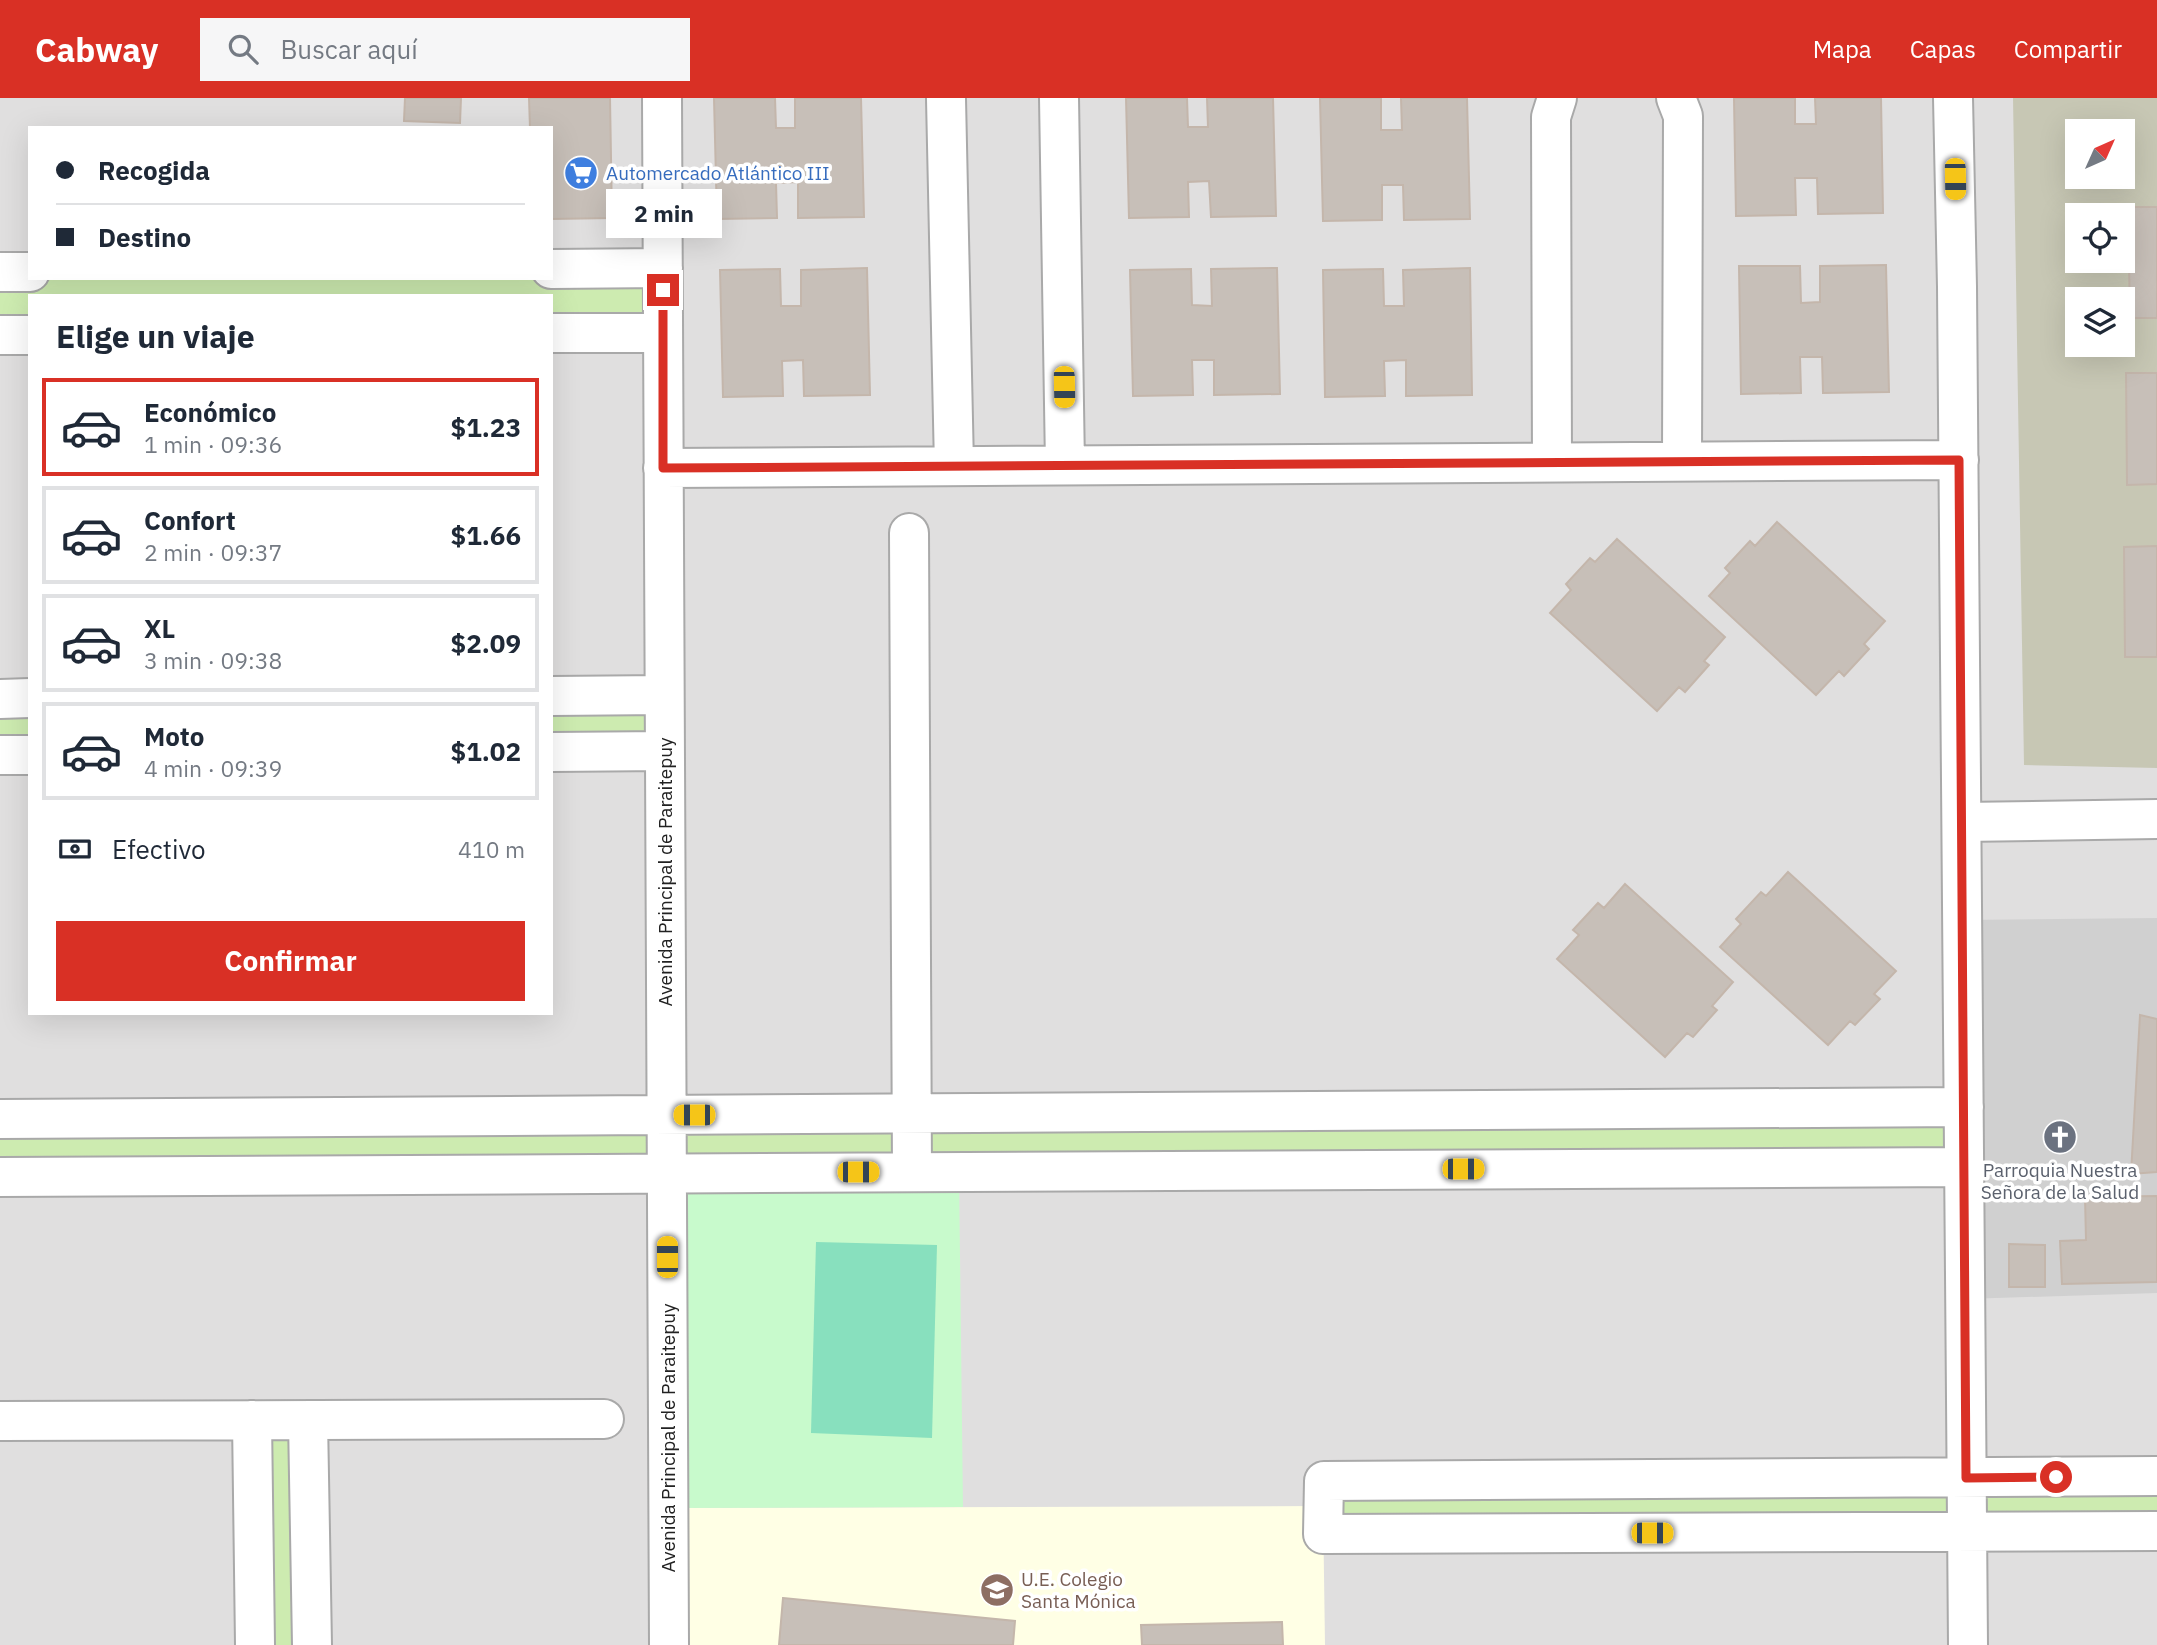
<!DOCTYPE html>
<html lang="es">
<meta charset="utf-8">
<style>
:root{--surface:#fff;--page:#f6f6f7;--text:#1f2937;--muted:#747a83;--line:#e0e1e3;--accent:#d93025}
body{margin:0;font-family:"IBM Plex Sans",sans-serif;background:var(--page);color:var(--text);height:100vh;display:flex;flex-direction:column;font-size:26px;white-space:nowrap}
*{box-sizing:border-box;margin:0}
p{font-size:23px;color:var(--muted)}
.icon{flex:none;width:38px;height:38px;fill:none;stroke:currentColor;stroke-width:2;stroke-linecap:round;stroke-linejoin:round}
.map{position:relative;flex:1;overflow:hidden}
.side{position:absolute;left:28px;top:196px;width:525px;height:721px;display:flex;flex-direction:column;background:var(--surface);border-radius:0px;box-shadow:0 7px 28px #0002}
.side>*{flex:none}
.banner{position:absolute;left:28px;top:28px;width:525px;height:154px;border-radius:0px;box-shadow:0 7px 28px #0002;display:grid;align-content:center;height:154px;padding:0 28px;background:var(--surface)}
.needle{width:46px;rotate:45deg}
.controls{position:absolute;left:2065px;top:21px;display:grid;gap:14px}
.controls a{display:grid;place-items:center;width:70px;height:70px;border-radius:0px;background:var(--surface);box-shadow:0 7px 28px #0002;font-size:35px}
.end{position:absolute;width:32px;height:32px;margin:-16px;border:9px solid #d93025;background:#fff;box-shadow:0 0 0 4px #fff}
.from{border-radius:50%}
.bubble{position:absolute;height:49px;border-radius:0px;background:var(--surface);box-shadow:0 7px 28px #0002;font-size:23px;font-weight:800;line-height:49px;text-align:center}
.car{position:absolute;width:21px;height:42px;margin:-21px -10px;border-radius:9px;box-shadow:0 0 5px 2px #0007;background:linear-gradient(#f5c518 24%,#345 0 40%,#f5c518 0 76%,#345 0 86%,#f5c518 0)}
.banner b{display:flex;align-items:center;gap:24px;height:66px;font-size:26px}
.banner b+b{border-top:2px solid var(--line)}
.banner i{width:18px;height:18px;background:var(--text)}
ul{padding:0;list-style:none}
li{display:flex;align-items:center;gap:21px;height:98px;margin:0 14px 10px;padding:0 14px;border:4px solid var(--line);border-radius:0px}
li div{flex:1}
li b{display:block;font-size:26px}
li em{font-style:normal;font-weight:800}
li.current{border-color:var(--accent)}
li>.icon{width:63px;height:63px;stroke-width:1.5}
h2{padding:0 28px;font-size:32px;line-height:84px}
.pay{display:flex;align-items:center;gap:18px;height:77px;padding:0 28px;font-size:26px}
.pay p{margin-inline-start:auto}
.button{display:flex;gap:14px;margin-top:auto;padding:14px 28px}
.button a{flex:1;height:80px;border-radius:0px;background:var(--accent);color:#fff;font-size:28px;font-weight:800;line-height:80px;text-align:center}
header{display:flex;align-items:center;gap:42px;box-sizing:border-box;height:98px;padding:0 35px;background:var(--accent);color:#fff}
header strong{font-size:33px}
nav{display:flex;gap:38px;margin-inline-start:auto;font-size:24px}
.search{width:490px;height:63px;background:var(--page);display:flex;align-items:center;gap:18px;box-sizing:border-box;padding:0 24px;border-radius:0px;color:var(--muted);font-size:26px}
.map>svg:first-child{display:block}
.residential{fill:#e0dfdf;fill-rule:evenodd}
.education{fill:#ffffe5}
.religious{fill:#d0d0d0}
.construction{fill:#c7c7b4;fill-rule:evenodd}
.grass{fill:#cdebb0}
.park{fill:#c8facc}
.pitch{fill:#88e0be}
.building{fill:#c7bfb8;stroke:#c4b6ab;stroke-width:2}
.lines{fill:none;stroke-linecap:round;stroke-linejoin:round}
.minor-casing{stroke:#a9a9a9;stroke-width:42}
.minor{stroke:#fff;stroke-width:38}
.route{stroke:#d93025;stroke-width:9}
.labels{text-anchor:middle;stroke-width:7;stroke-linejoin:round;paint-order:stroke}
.shop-label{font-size:19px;fill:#366cbe;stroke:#fff;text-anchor:start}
.street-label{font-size:19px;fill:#222;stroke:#fff}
.worship-label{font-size:19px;fill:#5b616d;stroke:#fff}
.education-label{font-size:19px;fill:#785e54;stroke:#fff;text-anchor:start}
</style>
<header>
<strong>Cabway</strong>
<div class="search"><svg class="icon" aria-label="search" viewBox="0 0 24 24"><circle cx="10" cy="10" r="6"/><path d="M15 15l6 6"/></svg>Buscar aquí</div>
<nav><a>Mapa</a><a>Capas</a><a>Compartir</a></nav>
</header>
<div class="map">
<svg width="2157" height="1547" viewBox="0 0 2157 1547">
<rect width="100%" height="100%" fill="#f2efe9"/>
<path class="residential" d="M0 0H2157V1547H0ZM30 30H551V180H30ZM2077 33H2123V79H2077ZM2077 117H2123V163H2077ZM30 198H551V915H30ZM2077 201H2123V247H2077Z"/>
<path class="education" d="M1323 1408 1325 1547H669V1410Z"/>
<path class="religious" d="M2157 820V1195L1965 1201 1963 822Z"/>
<path class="construction" d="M2013 0H2157V670L2024 667ZM2077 33H2123V79H2077ZM2077 117H2123V163H2077ZM2077 201H2123V247H2077Z"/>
<path class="grass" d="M663 170V235H551V198H30V237H0V174L30 180H551Z
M664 597V653L551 654V598Z
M30 600V657H0V601Z
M1964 1009V1069L0 1079V1021Z
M252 1322H308L312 1547H255Z
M2157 1378V1433L1323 1436 1324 1383Z"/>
<path class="park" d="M959 1074 963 1409 669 1410 666 1075Z"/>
<path class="pitch" d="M816 1144 937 1147 932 1340 811 1335Z"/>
<path class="building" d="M405 0H461L460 25 404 23Z
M529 0H610L612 120 551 121V30H530Z
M714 0H775L776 30H795V0H861L864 119 798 120V84L776 85 777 120 717 121Z
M1126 0H1187L1188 29H1208L1207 0H1273L1276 118 1211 119 1209 83 1188 84 1189 119 1129 120Z
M1320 0H1381V32H1402L1401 0H1467L1470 121 1404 122 1403 87H1382V122L1323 123Z
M1734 0H1795V26H1816L1815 0H1881L1883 115 1818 116 1817 80H1795L1796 117 1736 118Z
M2128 109H2157V220H2130Z
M1886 167 1889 294 1823 295 1822 259H1800L1801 295 1741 296 1739 168H1800L1801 205 1820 204V168Z
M867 170 870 297 804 298 803 262 782 263 783 298 723 299 720 172 780 171 781 208H801V172Z
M1277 170 1280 296 1214 297V262H1192L1193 297 1133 298 1130 172 1191 171 1192 207 1212 208 1211 171Z
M1470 170 1472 297 1406 298V262L1384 263 1385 298 1325 299 1323 172 1383 171 1384 208H1404L1403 172Z
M2126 275H2157V386L2127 387Z
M1777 424 1885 523 1864 546 1869 551 1844 578 1839 573 1816 597 1709 498 1730 475 1725 470 1750 443 1755 448Z
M1617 441 1725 539 1704 563 1709 567 1685 594 1679 589 1657 613 1550 515 1571 492 1566 486 1590 460 1595 464Z
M2157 448V559H2125L2124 449Z
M1788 774 1896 873 1874 896 1880 901 1855 927 1850 923 1828 947 1720 849 1741 826 1736 821 1761 794 1766 798Z
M1625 786 1733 884 1712 908 1717 912 1693 939 1687 935 1665 959 1557 861 1579 837 1573 832 1598 805 1604 810Z
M2140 917 2157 921V1074L2131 1076Z
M2157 1098V1184L2062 1186 2060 1143 2086 1142 2085 1099Z
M2009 1146 2045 1147V1189H2009Z
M783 1500 1015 1523 1013 1547H779Z
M1282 1524 1283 1547H1142L1141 1527Z"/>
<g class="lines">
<g class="minor-casing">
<path id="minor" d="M662 0 669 1547
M1059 0 1065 367
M1676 0 1683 18 1682 363
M1953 0 1957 189 1968 1547
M946 1 954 368
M551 171 663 170
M0 174H30
M551 235H663
M0 237H30
M1552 364 1551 19 1557 0
M663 370 1959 362
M909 435 912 1074
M551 598 664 597
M0 601 30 600
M551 654 664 653
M0 657H30
M1962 724 2157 721
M0 1021 1964 1009
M0 1079 1964 1069
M252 1322 255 1547
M308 1322 312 1547
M0 1323 604 1321
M2157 1378 1324 1383 1323 1436 2157 1433"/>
</g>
<use href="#minor" class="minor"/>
</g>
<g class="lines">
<path class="route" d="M663 192V370L1959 362 1966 1380 2056 1379"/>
</g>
<defs>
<g id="supermarket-disc" transform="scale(1.75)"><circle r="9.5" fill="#3f7fe0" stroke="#fff"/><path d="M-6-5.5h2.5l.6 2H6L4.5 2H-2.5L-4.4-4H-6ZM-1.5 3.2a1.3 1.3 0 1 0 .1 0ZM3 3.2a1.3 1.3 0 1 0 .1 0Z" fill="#fff"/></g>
<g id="church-disc" transform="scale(1.75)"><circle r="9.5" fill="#6b7280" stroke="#fff"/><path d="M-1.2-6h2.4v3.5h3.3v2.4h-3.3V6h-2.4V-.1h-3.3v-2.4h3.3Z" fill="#fff"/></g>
<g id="school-disc" transform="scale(1.75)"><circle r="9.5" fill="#8d6e63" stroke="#fff"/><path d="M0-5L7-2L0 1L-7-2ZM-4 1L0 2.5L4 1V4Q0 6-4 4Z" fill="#fff"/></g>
</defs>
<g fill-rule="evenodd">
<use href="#supermarket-disc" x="581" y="75"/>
<use href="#church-disc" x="2060" y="1039"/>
<use href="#school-disc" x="997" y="1492"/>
</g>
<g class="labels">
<g class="shop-label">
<text x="606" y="82">Automercado Atlántico III</text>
</g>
<g class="street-label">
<text transform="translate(665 774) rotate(-90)" y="7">Avenida Principal de Paraitepuy</text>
<text transform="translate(668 1340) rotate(-90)" y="7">Avenida Principal de Paraitepuy</text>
</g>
<g class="worship-label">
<text x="2060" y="1079">Parroquia Nuestra<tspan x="2060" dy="22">Señora de la Salud</tspan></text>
</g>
<g class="education-label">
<text x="1021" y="1488">U.E. Colegio<tspan x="1021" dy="22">Santa Mónica</tspan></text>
</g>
</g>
</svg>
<div class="controls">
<a><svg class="needle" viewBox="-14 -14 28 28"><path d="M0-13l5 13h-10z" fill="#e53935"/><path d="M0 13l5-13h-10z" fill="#747a83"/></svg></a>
<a><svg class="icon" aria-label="locate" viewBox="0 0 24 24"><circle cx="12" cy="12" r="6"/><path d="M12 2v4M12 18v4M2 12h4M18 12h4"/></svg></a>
<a><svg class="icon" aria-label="layers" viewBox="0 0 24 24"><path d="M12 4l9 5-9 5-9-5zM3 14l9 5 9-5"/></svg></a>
</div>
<i class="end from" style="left:2056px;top:1379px"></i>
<i class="end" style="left:663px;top:192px"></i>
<div class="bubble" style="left:606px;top:91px;width:116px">2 min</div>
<i class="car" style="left:1955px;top:81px;rotate:179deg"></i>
<i class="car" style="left:1064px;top:289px;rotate:179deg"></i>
<i class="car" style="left:694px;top:1017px;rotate:270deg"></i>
<i class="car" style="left:1463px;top:1071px;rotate:90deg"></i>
<i class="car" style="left:858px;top:1074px;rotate:90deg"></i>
<i class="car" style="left:667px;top:1159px;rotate:0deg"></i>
<i class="car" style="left:1652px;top:1435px;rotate:90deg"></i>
<div class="banner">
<b><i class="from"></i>Recogida</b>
<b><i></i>Destino</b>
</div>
<section class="side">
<h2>Elige un viaje</h2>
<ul>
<li class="current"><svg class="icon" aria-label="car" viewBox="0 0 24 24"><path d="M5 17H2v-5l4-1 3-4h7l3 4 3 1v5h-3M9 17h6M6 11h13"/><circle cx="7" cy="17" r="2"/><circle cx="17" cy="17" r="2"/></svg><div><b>Económico</b><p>1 min · 09:36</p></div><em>$1.23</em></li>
<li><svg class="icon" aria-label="car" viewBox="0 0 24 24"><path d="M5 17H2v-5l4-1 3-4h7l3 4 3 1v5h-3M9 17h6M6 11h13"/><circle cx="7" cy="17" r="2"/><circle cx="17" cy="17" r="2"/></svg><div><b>Confort</b><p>2 min · 09:37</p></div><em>$1.66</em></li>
<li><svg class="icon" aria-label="car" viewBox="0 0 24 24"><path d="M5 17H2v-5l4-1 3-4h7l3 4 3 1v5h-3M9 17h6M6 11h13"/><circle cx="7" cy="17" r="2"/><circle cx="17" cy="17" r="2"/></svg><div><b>XL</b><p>3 min · 09:38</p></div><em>$2.09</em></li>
<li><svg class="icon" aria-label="car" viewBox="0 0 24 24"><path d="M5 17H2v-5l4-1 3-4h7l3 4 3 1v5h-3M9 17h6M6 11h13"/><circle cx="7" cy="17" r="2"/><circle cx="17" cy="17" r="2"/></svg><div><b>Moto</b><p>4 min · 09:39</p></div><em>$1.02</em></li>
</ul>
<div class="pay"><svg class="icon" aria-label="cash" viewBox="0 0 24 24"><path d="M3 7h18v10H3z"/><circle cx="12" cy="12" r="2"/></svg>Efectivo<p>410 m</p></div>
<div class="button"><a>Confirmar</a></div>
</section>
</div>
